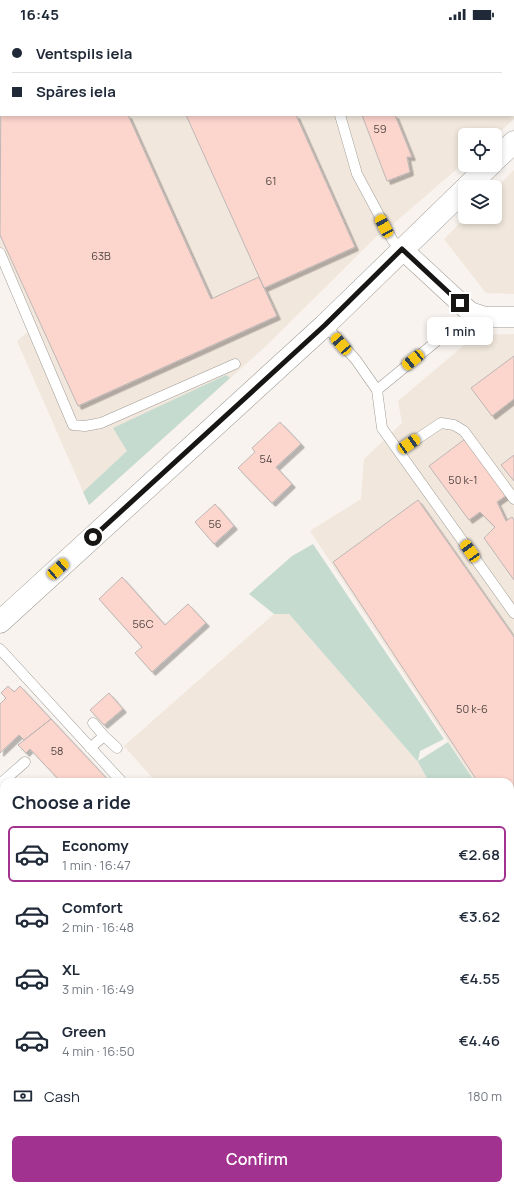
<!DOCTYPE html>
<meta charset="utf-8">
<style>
:root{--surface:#fff;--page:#f2f2f3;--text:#1f2937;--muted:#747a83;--line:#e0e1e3;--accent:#a2328f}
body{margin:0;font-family:Manrope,sans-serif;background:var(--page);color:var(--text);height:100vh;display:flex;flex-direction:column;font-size:15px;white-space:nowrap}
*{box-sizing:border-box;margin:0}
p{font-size:13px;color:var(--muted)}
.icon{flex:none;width:22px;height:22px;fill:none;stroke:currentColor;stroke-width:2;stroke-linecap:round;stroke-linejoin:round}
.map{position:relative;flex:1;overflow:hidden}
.side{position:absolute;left:0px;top:750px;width:514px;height:412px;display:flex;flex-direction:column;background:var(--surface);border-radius:12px 12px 0 0;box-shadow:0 2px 6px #0003}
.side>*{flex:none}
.hud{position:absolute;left:0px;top:0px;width:514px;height:88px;box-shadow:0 2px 6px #0003;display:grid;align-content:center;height:88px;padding:0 12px;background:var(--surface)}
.tools{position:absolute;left:458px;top:100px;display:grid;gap:8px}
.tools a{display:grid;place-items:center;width:44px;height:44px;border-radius:6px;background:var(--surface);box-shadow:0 2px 6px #0003;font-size:20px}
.end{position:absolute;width:18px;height:18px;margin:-9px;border:5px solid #181615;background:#fff;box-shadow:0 0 0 2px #fff}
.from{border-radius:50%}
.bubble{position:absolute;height:28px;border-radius:6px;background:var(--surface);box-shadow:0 2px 6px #0003;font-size:13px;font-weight:600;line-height:28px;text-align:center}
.car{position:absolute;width:12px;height:24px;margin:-12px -6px;border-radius:5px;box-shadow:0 0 3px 1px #0007;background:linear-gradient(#f5c518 24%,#345 0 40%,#f5c518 0 76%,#345 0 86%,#f5c518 0)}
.hud b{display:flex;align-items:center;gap:14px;height:38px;font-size:15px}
.hud b+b{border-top:1px solid var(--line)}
.hud i{width:10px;height:10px;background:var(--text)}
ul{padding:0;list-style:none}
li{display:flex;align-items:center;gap:12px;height:56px;margin:0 8px 6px;padding:0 4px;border:2px solid transparent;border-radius:6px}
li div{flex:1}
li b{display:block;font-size:15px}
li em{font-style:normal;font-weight:600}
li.current{border-color:var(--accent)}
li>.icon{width:36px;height:36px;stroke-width:1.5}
h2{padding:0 12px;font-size:18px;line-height:48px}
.pay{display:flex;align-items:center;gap:10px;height:44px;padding:0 12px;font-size:15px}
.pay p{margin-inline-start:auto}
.button{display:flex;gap:8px;margin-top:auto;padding:8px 12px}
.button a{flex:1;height:46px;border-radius:6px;background:var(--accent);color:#fff;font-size:16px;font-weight:600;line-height:46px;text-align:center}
.status{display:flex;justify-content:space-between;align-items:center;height:28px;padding:0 20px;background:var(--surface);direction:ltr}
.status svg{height:11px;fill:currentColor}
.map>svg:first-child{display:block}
.built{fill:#f1e7dc;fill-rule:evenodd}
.green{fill:#c6dbcf}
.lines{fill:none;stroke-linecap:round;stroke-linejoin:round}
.stream{stroke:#90a0bd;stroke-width:5.5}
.building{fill:#fcd5cd;stroke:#beb7b6;filter:url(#shadow)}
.lane-casing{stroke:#a09c97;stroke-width:11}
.street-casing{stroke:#a09c97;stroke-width:21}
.secondary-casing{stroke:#a09c97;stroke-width:23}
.lane{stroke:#fff;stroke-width:10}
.street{stroke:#fff;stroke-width:20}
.secondary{stroke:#fff;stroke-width:22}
.route{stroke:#181615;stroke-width:5}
.labels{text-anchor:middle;stroke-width:3;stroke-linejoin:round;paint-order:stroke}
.number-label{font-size:11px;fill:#514643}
</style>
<div class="status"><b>16:45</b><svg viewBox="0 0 49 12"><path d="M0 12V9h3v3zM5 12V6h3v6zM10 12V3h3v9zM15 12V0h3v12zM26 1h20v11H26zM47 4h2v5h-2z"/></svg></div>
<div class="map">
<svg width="514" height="1162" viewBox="0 0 514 1162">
<defs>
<filter id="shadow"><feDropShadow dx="3.5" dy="3.5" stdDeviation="0" flood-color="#0004"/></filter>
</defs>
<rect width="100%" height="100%" fill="#f8f3ee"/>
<path class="built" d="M0 0H514V91L495 108 465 107V134L392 197 376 209 266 318 89 477 17 313 29 303 0 236ZM1 1H513V87H1Z
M514 142V266L486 265 444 211 466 189H495V161Z
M514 306V812L510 806V754H475L310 503 361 471 364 431 402 395 398 373 476 307Z
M274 586H289L418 734 429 754H156L124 718Z
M4 1083V1158H78L81 1162H0V1085Z"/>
<path class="green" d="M226 347 230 350 89 477 83 464 127 423 113 400Z
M313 516 444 711 420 723 418 733 448 714 475 754H429L418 734 289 586H274L249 566 292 528Z
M510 806 514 812V1162H440L435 1158H510Z"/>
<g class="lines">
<path class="stream" d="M510 1051 514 1048
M294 1162 304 1158"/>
</g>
<path class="building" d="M147 0H293V1H148Z
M329 0H371V1H330Z
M422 0H453L458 1H422Z
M513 13H514V49H513Z
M1 50V87H128L211 271 259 249 277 288 78 378 0 207Z
M186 87H296L355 219 264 260Z
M362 87H395L412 129H407L410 144 387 153Z
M514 328V371L492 388 471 360Z
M280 394 301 416 276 439 292 456 272 475 238 440 255 424 252 420Z
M465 411 507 467 497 474 506 493 512 489 514 492V552L484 510 495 499 480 484 469 492 429 438Z
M514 427V453L501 437Z
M418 472 514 609V809L510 802V754H478L333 534Z
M215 476 234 498 214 516 195 494Z
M122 549 165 597 188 576 206 595 152 644 135 625 142 619 99 571Z
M8 658 14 664 20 658 51 691 24 712 19 707 0 725V676L6 670 1 665Z
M109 665 123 681 104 697 90 682Z
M51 691 110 754H61L30 721 26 725 18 717Z
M4 793V840L0 842V795Z
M0 1038 4 1044V1083L0 1085Z
M350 1158H363L365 1162H341Z"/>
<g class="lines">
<g class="lane-casing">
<path id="lane" d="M27 0 28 1
M310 0 311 1
M56 1 59 0
M0 24H1
M340 87 357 146 393 213 402 221
M0 225 73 397 85 398 101 395 235 336
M325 297 356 332 377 362 449 303
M377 362 382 400 514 585
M399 423 441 395 454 397 464 403 514 471
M0 621 122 754
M104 708 117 720
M90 720 104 708 93 695
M0 756 25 734
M2 855 4 854
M0 892 4 898
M0 933 4 930"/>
</g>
<g class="street-casing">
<path id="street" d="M402 221 470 284 485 289H514"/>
</g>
<g class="secondary-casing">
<path id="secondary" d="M495 132 514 114
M467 159 490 137
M0 594 325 297 465 161
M0 959 4 965
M123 1158 125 1162"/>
</g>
<use href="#lane" class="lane"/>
<use href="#street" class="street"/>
<use href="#secondary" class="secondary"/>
</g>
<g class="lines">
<path class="route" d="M93 509 325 297 402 221 460 275"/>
</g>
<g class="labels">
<g class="number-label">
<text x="380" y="105">59</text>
<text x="271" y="157">61</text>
<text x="101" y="232">63B</text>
<text x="266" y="435">54</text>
<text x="463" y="456">50 k-1</text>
<text x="215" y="500">56</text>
<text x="143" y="600">56C</text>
<text x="472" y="685">50 k-6</text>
<text x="57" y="727">58</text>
</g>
</g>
</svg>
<div class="tools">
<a><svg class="icon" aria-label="locate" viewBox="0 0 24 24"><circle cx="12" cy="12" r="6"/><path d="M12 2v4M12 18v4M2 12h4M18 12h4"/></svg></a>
<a><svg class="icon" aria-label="layers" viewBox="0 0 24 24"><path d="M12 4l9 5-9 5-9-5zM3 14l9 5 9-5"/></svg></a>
</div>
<i class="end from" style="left:93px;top:509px"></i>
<i class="end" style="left:460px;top:275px"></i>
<div class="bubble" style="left:427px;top:289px;width:66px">1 min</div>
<i class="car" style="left:384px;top:198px;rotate:332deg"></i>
<i class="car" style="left:341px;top:316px;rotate:319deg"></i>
<i class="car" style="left:413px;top:332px;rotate:231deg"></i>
<i class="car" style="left:409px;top:416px;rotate:56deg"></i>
<i class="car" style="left:470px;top:523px;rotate:325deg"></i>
<i class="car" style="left:58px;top:541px;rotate:48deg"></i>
<div class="hud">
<b><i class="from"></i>Ventspils iela</b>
<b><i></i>Spāres iela</b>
</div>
<section class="side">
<h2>Choose a ride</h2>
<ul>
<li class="current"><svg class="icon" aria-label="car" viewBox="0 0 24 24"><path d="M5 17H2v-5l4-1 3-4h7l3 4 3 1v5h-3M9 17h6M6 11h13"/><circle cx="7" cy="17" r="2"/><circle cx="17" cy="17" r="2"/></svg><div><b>Economy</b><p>1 min · 16:47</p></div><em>€2.68</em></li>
<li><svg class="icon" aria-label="car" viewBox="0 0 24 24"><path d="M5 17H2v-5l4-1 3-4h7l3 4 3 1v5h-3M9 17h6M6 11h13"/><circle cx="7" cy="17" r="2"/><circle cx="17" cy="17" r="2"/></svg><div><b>Comfort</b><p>2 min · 16:48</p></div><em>€3.62</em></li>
<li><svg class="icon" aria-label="car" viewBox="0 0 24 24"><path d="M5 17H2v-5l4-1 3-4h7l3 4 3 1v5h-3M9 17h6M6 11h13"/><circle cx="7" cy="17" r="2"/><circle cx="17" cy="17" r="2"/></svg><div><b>XL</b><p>3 min · 16:49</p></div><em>€4.55</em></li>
<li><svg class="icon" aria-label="car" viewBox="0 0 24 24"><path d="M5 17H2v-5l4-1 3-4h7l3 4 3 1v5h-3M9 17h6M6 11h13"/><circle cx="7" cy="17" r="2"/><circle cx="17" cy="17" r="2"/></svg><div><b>Green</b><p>4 min · 16:50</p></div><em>€4.46</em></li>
</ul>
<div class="pay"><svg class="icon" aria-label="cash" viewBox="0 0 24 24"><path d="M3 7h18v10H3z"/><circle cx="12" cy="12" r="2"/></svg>Cash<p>180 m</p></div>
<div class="button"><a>Confirm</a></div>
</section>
</div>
